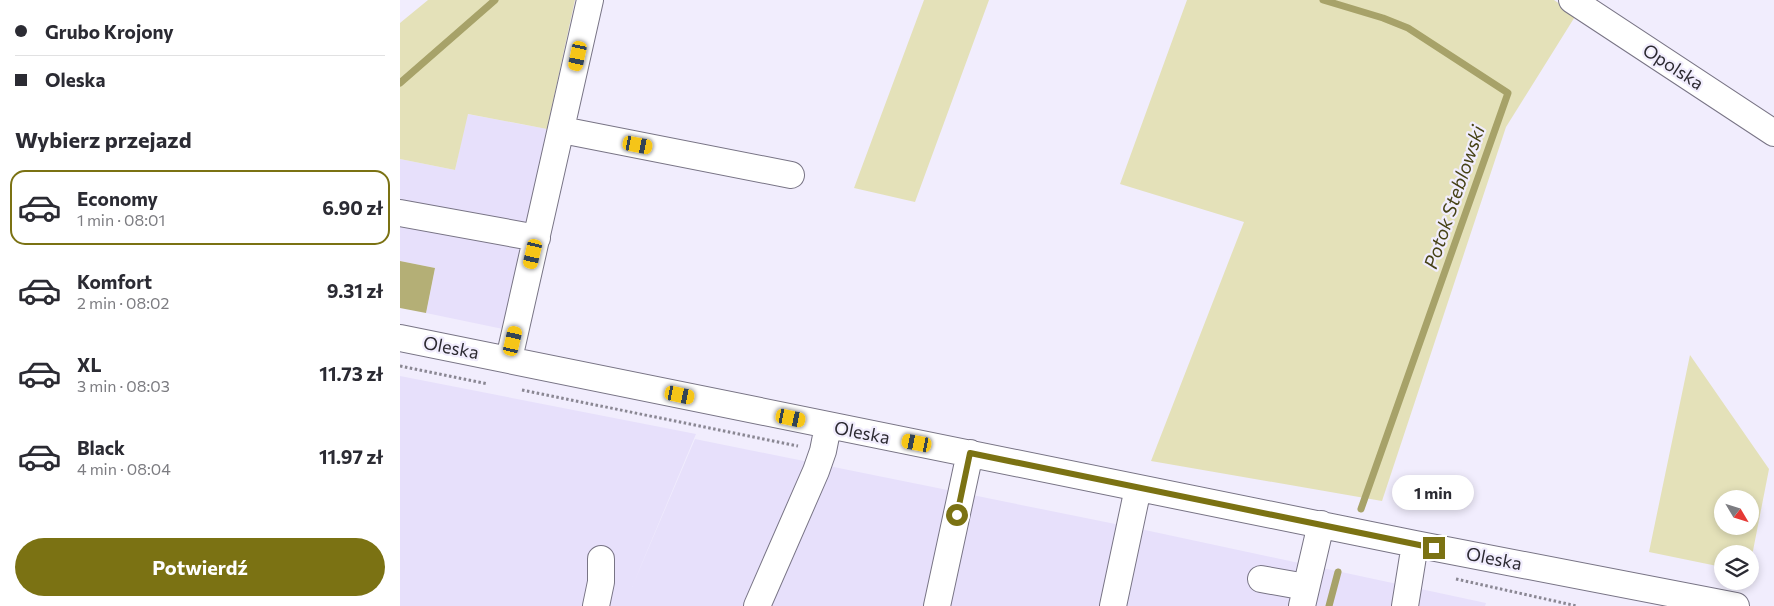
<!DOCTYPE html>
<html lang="pl">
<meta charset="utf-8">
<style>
:root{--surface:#fff;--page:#f7f7f7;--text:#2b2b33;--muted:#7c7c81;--line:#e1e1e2;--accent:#7b7213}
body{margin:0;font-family:Commissioner,sans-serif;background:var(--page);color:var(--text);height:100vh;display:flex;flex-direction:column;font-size:19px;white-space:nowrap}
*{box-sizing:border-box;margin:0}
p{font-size:16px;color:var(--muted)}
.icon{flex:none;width:28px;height:28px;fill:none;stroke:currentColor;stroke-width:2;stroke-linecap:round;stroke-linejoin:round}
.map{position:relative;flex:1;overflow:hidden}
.panel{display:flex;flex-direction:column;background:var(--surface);width:400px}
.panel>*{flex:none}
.hud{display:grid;align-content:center;height:110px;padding:0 15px;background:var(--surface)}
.needle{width:32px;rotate:128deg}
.tools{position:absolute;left:1314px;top:490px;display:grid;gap:10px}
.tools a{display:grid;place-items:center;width:45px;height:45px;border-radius:50%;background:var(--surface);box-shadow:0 2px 8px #0003;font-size:25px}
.end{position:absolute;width:22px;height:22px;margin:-11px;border:6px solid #7b7213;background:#fff;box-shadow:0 0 0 2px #fff}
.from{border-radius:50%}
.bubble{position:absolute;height:35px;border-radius:18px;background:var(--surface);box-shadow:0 2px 8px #0003;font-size:16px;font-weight:700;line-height:35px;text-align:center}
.car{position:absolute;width:15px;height:30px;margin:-15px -8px;border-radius:6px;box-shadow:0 0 4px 1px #0007;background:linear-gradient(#f5c518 24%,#345 0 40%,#f5c518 0 76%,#345 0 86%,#f5c518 0)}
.hud b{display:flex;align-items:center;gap:18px;height:48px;font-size:19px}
.hud b+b{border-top:1px solid var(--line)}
.hud i{width:12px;height:12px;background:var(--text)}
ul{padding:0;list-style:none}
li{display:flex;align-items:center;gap:15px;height:75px;margin:0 10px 8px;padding:0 5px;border:2px solid transparent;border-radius:15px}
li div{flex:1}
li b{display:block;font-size:19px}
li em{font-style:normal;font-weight:700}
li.on{border-color:var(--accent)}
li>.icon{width:45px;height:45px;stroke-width:1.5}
h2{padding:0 15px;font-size:22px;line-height:60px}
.cta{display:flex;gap:10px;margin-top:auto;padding:10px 15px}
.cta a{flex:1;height:58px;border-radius:30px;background:var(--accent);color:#fff;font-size:20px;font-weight:700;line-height:58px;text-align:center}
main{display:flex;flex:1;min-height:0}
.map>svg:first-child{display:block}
.built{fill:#e7e0fb}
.green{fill:#e4e1b9;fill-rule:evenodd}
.forest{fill:#b4af76}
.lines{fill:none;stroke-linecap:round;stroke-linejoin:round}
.stream{stroke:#a7a269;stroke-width:7}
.minor-casing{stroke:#787485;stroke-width:28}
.path{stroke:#8a8793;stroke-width:3;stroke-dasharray:2.5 2.5;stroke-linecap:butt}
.minor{stroke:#fff;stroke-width:26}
.route{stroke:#7b7213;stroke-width:6}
.labels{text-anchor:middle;stroke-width:4.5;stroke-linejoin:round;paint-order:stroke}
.street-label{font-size:18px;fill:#2c2a31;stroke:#f1edfd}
.water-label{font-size:19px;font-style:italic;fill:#464215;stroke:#f1edfd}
</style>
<main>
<section class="panel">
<div class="hud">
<b><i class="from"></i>Grubo Krojony</b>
<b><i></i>Oleska</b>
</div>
<h2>Wybierz przejazd</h2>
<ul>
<li class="on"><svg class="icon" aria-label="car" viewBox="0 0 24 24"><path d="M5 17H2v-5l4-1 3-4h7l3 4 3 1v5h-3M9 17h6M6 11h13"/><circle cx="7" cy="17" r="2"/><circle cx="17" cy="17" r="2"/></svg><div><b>Economy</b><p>1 min · 08:01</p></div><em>6.90 zł</em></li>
<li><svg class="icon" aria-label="car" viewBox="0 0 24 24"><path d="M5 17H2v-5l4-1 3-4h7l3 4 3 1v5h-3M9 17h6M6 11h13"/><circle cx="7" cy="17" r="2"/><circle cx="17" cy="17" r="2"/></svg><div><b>Komfort</b><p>2 min · 08:02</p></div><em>9.31 zł</em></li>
<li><svg class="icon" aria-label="car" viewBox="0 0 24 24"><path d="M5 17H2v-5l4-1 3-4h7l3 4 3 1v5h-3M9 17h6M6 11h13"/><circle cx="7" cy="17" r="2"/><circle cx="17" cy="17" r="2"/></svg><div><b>XL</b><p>3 min · 08:03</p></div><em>11.73 zł</em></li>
<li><svg class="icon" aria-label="car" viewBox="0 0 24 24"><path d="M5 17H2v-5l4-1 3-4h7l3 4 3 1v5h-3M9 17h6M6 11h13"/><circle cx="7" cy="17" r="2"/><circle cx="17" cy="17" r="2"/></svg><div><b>Black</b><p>4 min · 08:04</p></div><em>11.97 zł</em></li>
</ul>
<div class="cta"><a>Potwierdź</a></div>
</section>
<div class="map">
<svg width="1374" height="606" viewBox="0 0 1374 606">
<rect width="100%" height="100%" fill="#f1edfd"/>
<path class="built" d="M67 114 147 129 103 329 26 313 35 268 0 261V159L55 170Z
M0 376 296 434 232 587 295 439 745 530 1086 603 1085 606H0Z"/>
<path class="green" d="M28 0H175L147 129 68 114 55 170 0 159V23Z
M524 0H589L515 202 454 188Z
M787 0H1154L1176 15 1106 127 982 501 751 461 844 222 720 184Z
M1290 355 1369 469 1350 566V554H1322V567L1249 552ZM1322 499H1350V526H1322Z"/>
<path class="forest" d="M0 261 35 268 26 313 0 308Z"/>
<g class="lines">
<path class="stream" d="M923 0 983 18 1008 28 1108 93 961 509
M0 83 95 0
M929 606 938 572"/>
<g class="minor-casing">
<path id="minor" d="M1172 0 1374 133
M162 130 391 175
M0 213 137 238
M0 338 1015 544 1336 606
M109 359 190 0
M861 579 906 587
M196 606 201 582V559
M357 606 416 471 423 451 428 426
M537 606 570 453
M713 606 738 488
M902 606 921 524
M1005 606 1015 544"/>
</g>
<path class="path" d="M0 366 88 384
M122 390 398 446
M1056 579 1177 606"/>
<use href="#minor" class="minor"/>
</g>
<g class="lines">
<path class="route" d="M557 515 570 453 1034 548"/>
</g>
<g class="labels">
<g class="street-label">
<text transform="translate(1273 67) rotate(33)" y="6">Opolska</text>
<text transform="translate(51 348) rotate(11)" y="6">Oleska</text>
<text transform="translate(462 433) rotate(11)" y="6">Oleska</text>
<text transform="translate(1094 559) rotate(11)" y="6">Oleska</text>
</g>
<g class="water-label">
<text transform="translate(1054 197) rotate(-71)" y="7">Potok Steblowski</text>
</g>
</g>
</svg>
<div class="tools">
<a><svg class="needle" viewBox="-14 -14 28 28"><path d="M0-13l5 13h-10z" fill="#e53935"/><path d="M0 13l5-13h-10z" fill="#7c7c81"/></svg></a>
<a><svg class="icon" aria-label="layers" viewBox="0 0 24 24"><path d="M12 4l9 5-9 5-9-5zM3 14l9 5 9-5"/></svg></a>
</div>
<i class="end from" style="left:557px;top:515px"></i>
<i class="end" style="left:1034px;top:548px"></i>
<div class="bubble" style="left:992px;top:475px;width:82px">1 min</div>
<i class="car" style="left:178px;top:56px;rotate:192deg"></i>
<i class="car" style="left:238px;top:145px;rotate:101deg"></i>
<i class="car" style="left:133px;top:254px;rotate:193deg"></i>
<i class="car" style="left:113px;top:341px;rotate:13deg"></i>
<i class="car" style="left:280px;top:395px;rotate:102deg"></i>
<i class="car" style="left:391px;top:418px;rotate:102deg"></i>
<i class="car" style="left:517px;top:443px;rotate:281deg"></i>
</div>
</main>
